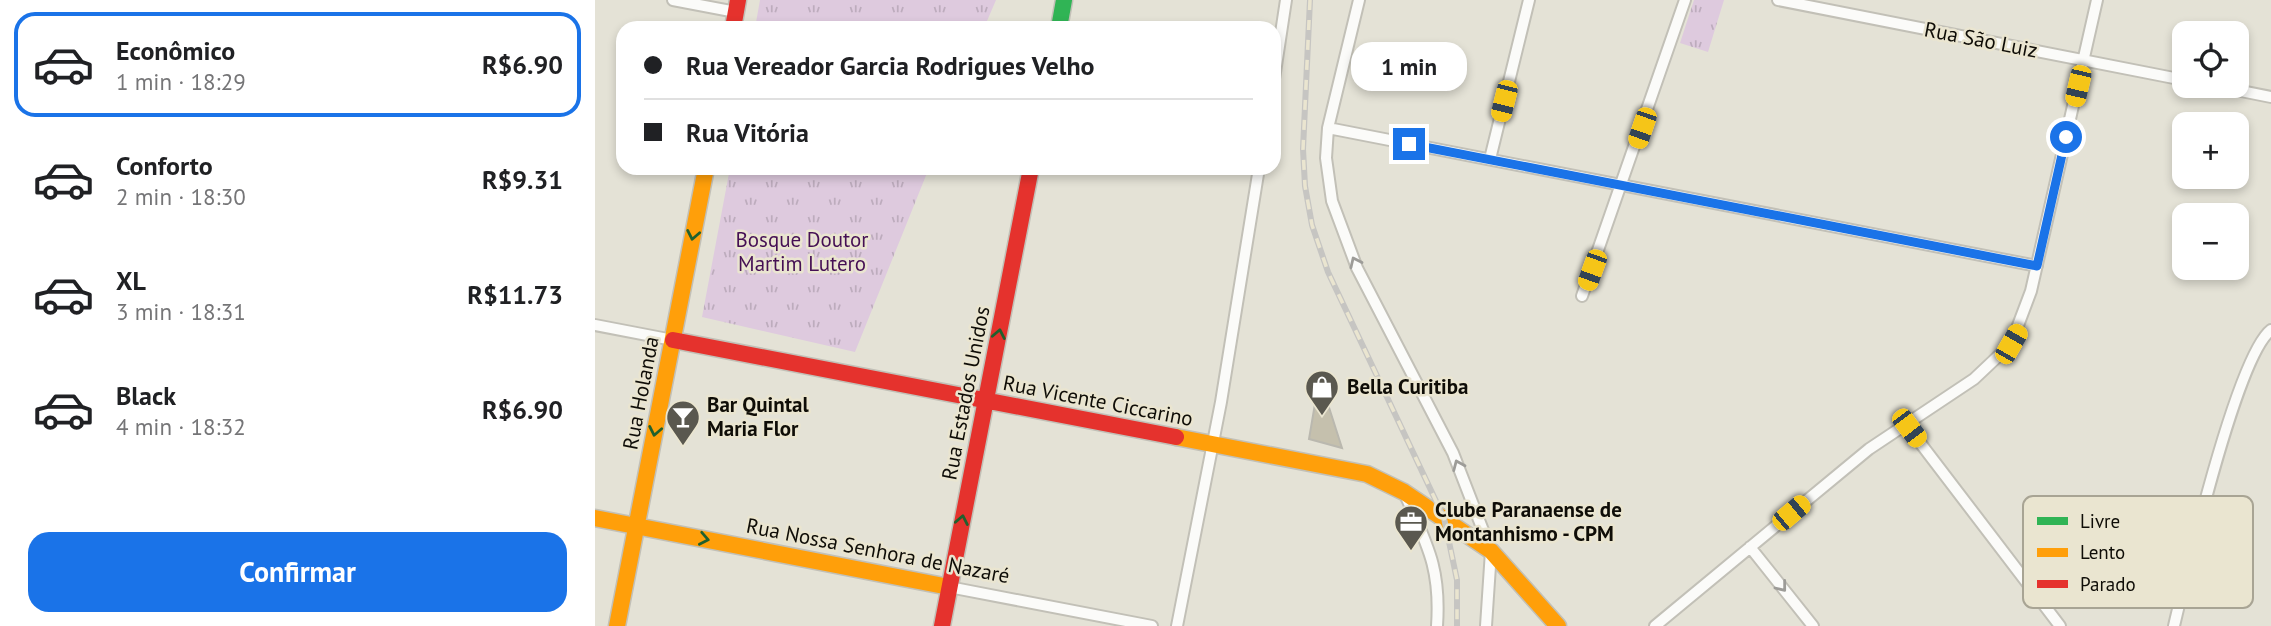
<!DOCTYPE html>
<html lang="pt">
<meta charset="utf-8">
<style>
:root{--surface:#fff;--page:#f2f2f2;--text:#202124;--muted:#757577;--line:#e0e0e0;--accent:#1a73e8}
body{margin:0;font-family:"PT Sans",sans-serif;background:var(--page);color:var(--text);height:100vh;display:flex;flex-direction:column;font-size:26px;white-space:nowrap}
*{box-sizing:border-box;margin:0}
p{font-size:23px;color:var(--muted)}
.icon{flex:none;width:38px;height:38px;fill:none;stroke:currentColor;stroke-width:2;stroke-linecap:round;stroke-linejoin:round}
.map{position:relative;flex:1;overflow:hidden}
.panel{display:flex;flex-direction:column;background:var(--surface);width:595px}
.panel>*{flex:none}
.guide{position:absolute;left:21px;top:21px;width:665px;height:154px;border-radius:21px;box-shadow:0 4px 10px #0003;display:grid;align-content:center;height:154px;padding:0 28px;background:var(--surface)}
.fabs{position:absolute;left:1577px;top:21px;display:grid;gap:14px}
.fabs a{display:grid;place-items:center;width:77px;height:77px;border-radius:14px;background:var(--surface);box-shadow:0 4px 10px #0003;font-size:35px}
.end{position:absolute;width:32px;height:32px;margin:-16px;border:9px solid #1a73e8;background:#fff;box-shadow:0 0 0 4px #fff}
.from{border-radius:50%}
.bubble{position:absolute;height:49px;border-radius:21px;background:var(--surface);box-shadow:0 4px 10px #0003;font-size:23px;font-weight:600;line-height:49px;text-align:center}
.car{position:absolute;width:21px;height:42px;margin:-21px -10px;border-radius:9px;box-shadow:0 0 5px 2px #0007;background:linear-gradient(#f5c518 24%,#345 0 40%,#f5c518 0 76%,#345 0 86%,#f5c518 0)}
.guide b{display:flex;align-items:center;gap:24px;height:66px;font-size:26px}
.guide b+b{border-top:2px solid var(--line)}
.guide i{width:18px;height:18px;background:var(--text)}
ul{padding:12px 0 0;list-style:none}
li{display:flex;align-items:center;gap:21px;height:105px;margin:0 14px 10px;padding:0 14px;border:4px solid transparent;border-radius:21px}
li div{flex:1}
li b{display:block;font-size:26px}
li em{font-style:normal;font-weight:600}
li.selected{border-color:var(--accent)}
li>.icon{width:63px;height:63px;stroke-width:1.5}
.primary-button{display:flex;gap:14px;margin-top:auto;padding:14px 28px}
.primary-button a{flex:1;height:80px;border-radius:21px;background:var(--accent);color:#fff;font-size:28px;font-weight:600;line-height:80px;text-align:center}
main{display:flex;flex:1;min-height:0}
.map>svg:first-child{display:block}
.grass{fill:url(#grass-tufts)}
.building{fill:#c5c0ad;stroke:#bab8af;stroke-width:2}
.lines{fill:none;stroke-linecap:round;stroke-linejoin:round}
.street-casing{stroke:#c2c0b7;stroke-width:14}
.fast-casing{stroke:#c2c0b7;stroke-width:19}
.slow-casing{stroke:#c2c0b7;stroke-width:19}
.jam-casing{stroke:#c2c0b7;stroke-width:19}
.street{stroke:#fbfbf9;stroke-width:10}
.fast{stroke:#30b455;stroke-width:16}
.slow{stroke:#ff9f0a;stroke-width:16}
.jam{stroke:#e5322d;stroke-width:16}
.rail-casing{stroke:#c6c5c2;stroke-width:6}
.rail{stroke:#eae5d0;stroke-width:3.5;stroke-dasharray:10;stroke-linecap:butt}
.oneway{stroke:#20602e}
.oneway2{stroke:#9d9c98}
.route{stroke:#1a73e8;stroke-width:9}
.labels{text-anchor:middle;stroke-width:5;stroke-linejoin:round;paint-order:stroke}
.street-label{font-size:21px;fill:#0f0d07;stroke:#eae5d0}
.park-label{font-size:21px;fill:#450f54;stroke:#eae5d0}
.poi-label{font-size:21px;font-weight:bold;fill:#0f0d07;stroke:#eae5d0;text-anchor:start}
.key{fill:#eae5d0;stroke:#a8a494;stroke-width:2}
.key-label{font-size:19px;fill:#0f0d07}
</style>
<main>
<section class="panel">
<ul>
<li class="selected"><svg class="icon" aria-label="car" viewBox="0 0 24 24"><path d="M5 17H2v-5l4-1 3-4h7l3 4 3 1v5h-3M9 17h6M6 11h13"/><circle cx="7" cy="17" r="2"/><circle cx="17" cy="17" r="2"/></svg><div><b>Econômico</b><p>1 min · 18:29</p></div><em>R$6.90</em></li>
<li><svg class="icon" aria-label="car" viewBox="0 0 24 24"><path d="M5 17H2v-5l4-1 3-4h7l3 4 3 1v5h-3M9 17h6M6 11h13"/><circle cx="7" cy="17" r="2"/><circle cx="17" cy="17" r="2"/></svg><div><b>Conforto</b><p>2 min · 18:30</p></div><em>R$9.31</em></li>
<li><svg class="icon" aria-label="car" viewBox="0 0 24 24"><path d="M5 17H2v-5l4-1 3-4h7l3 4 3 1v5h-3M9 17h6M6 11h13"/><circle cx="7" cy="17" r="2"/><circle cx="17" cy="17" r="2"/></svg><div><b>XL</b><p>3 min · 18:31</p></div><em>R$11.73</em></li>
<li><svg class="icon" aria-label="car" viewBox="0 0 24 24"><path d="M5 17H2v-5l4-1 3-4h7l3 4 3 1v5h-3M9 17h6M6 11h13"/><circle cx="7" cy="17" r="2"/><circle cx="17" cy="17" r="2"/></svg><div><b>Black</b><p>4 min · 18:32</p></div><em>R$6.90</em></li>
</ul>
<div class="primary-button"><a>Confirmar</a></div>
</section>
<div class="map">
<svg width="1676" height="626" viewBox="0 0 1676 626">
<defs>
<pattern id="grass-tufts" width="24" height="20" patternUnits="userSpaceOnUse" patternTransform="scale(1.75)"><rect width="24" height="20" fill="#decade"/><path d="M3 7l-1-3M5 7V3M7 7l1-3M15 17l-1-3M17 17v-4M19 17l1-3" fill="none" stroke="#bdacbd"/></pattern>
</defs>
<rect width="100%" height="100%" fill="#e4e2d6"/>
<path class="grass" d="M165 0H401L389 28H160Z
M1099 0H1129L1113 52 1085 43Z
M135 168H334L260 352 107 317Z"/>
<path class="building" d="M722 392 730 395 747 448 714 439Z"/>
<g class="lines">
<g class="street-casing">
<path id="street" d="M78 0 141 12
M764 0 733 128 731 158 737 201 762 268 858 453 896 551 891 626
M1183 0 1589 80
M679 79 691 0
M1621 86 1676 97
M733 128 1442 266
M895 159 934 0
M987 296 1090 0
M0 325 78 340
M1310 423 1465 626
M809 492C832 545 846 567 842 626
M1155 547 1218 626
M354 587 557 626
M582 626 626 402 664 168
M1060 626 1274 449 1379 379 1416 344 1436 291 1502 0
M1579 626C1591 575 1642 356 1676 330"/>
</g>
<g class="fast-casing">
<path id="fast" d="M464 28 469 0"/>
</g>
<g class="slow-casing">
<path id="slow" d="M581 437 772 474 809 492 896 551 963 626
M0 518 354 587
M22 626 111 168"/>
</g>
<g class="jam-casing">
<path id="jam" d="M138 28 143 0
M78 340 581 437
M347 626 436 168"/>
</g>
<use href="#street" class="street"/>
<use href="#fast" class="fast"/>
<use href="#slow" class="slow"/>
<use href="#jam" class="jam"/>
<g class="rail-casing">
<path id="rail" d="M715 0 708 149 710 186 717 225 733 272 849 518 862 580V626"/>
</g>
<use href="#rail" class="rail"/>
</g>
<defs><path id="oneway-chevron" d="M-2-3.5L2.5 0L-2 3.5" fill="none" stroke-width="1.6" stroke-linecap="round" stroke-linejoin="round" transform="scale(1.75)"/></defs>
<g class="oneway">
<use href="#oneway-chevron" transform="translate(98 235) rotate(101)"/>
<use href="#oneway-chevron" transform="translate(404 334) rotate(-79)"/>
<use href="#oneway-chevron" transform="translate(60 431) rotate(101)"/>
<use href="#oneway-chevron" transform="translate(367 520) rotate(-79)"/>
<use href="#oneway-chevron" transform="translate(109 539) rotate(11)"/>
</g>
<g class="oneway2">
<use href="#oneway-chevron" transform="translate(760 262) rotate(-115)"/>
<use href="#oneway-chevron" transform="translate(863 465) rotate(-113)"/>
<use href="#oneway-chevron" transform="translate(1187 587) rotate(52)"/>
</g>
<g class="lines">
<path class="route" d="M814 144 1442 266 1471 137"/>
</g>
<defs>
<g id="shop-pin" transform="scale(1.75)"><path d="M0 17L-7.5 6A9.5 9.5 0 1 1 7.5 6Z" fill="#5a584f" stroke="#eae5d0"/><path d="M-5-2.5h2.3a2.7 3.5 0 0 1 5.4 0H5L5.5 6h-11ZM-1.5-2.5h3a1.5 2.3 0 0 0-3 0Z" fill="#fff"/></g>
<g id="bar-pin" transform="scale(1.75)"><path d="M0 17L-7.5 6A9.5 9.5 0 1 1 7.5 6Z" fill="#5a584f" stroke="#eae5d0"/><path d="M-6-5H6L.8 .8V4.5H3.5V6h-7V4.5H-.8V.8Z" fill="#fff"/></g>
<g id="office-pin" transform="scale(1.75)"><path d="M0 17L-7.5 6A9.5 9.5 0 1 1 7.5 6Z" fill="#5a584f" stroke="#eae5d0"/><path d="M-6-3h4V-5.5h4V-3h4V5H-6ZM-1-4.5V-3h2v-1.5ZM-6 0V1H6V0Z" fill="#fff"/></g>
</defs>
<g fill-rule="evenodd">
<use href="#shop-pin" x="727" y="387"/>
<use href="#bar-pin" x="88" y="417"/>
<use href="#office-pin" x="816" y="522"/>
</g>
<g class="labels">
<g class="street-label">
<text transform="translate(1386 40) rotate(11)" y="7">Rua São Luiz</text>
<text transform="translate(46 393) rotate(-79)" y="7">Rua Holanda</text>
<text transform="translate(371 393) rotate(-79)" y="7">Rua Estados Unidos</text>
<text transform="translate(503 401) rotate(11)" y="7">Rua Vicente Ciccarino</text>
<text transform="translate(283 551) rotate(11)" y="7">Rua Nossa Senhora de Nazaré</text>
</g>
<g class="park-label">
<text x="207" y="247">Bosque Doutor<tspan x="207" dy="24">Martim Lutero</tspan></text>
</g>
<g class="poi-label">
<text x="752" y="394">Bella Curitiba</text>
<text x="112" y="412">Bar Quintal<tspan x="112" dy="24">Maria Flor</tspan></text>
<text x="840" y="517">Clube Paranaense de<tspan x="840" dy="24">Montanhismo - CPM</tspan></text>
</g>
</g>
<rect x="1428" y="496" width="230" height="112" rx="10" class="key"/>
<rect x="1442" y="517" width="31" height="8" fill="#30b455"/>
<rect x="1442" y="548" width="31" height="9" fill="#ff9f0a"/>
<rect x="1442" y="580" width="31" height="8" fill="#e5322d"/>
<g class="key-label">
<text x="1485" y="528">Livre</text>
<text x="1485" y="559">Lento</text>
<text x="1485" y="591">Parado</text>
</g>
</svg>
<div class="fabs">
<a><svg class="icon" aria-label="locate" viewBox="0 0 24 24"><circle cx="12" cy="12" r="6"/><path d="M12 2v4M12 18v4M2 12h4M18 12h4"/></svg></a>
<a>+</a>
<a>−</a>
</div>
<i class="end from" style="left:1471px;top:137px"></i>
<i class="end" style="left:814px;top:144px"></i>
<div class="bubble" style="left:756px;top:42px;width:116px">1 min</div>
<i class="car" style="left:1483px;top:86px;rotate:193deg"></i>
<i class="car" style="left:909px;top:101px;rotate:194deg"></i>
<i class="car" style="left:1047px;top:128px;rotate:199deg"></i>
<i class="car" style="left:997px;top:270px;rotate:200deg"></i>
<i class="car" style="left:1416px;top:344px;rotate:30deg"></i>
<i class="car" style="left:1314px;top:428px;rotate:143deg"></i>
<i class="car" style="left:1196px;top:513px;rotate:50deg"></i>
<div class="guide">
<b><i class="from"></i>Rua Vereador Garcia Rodrigues Velho</b>
<b><i></i>Rua Vitória</b>
</div>
</div>
</main>
